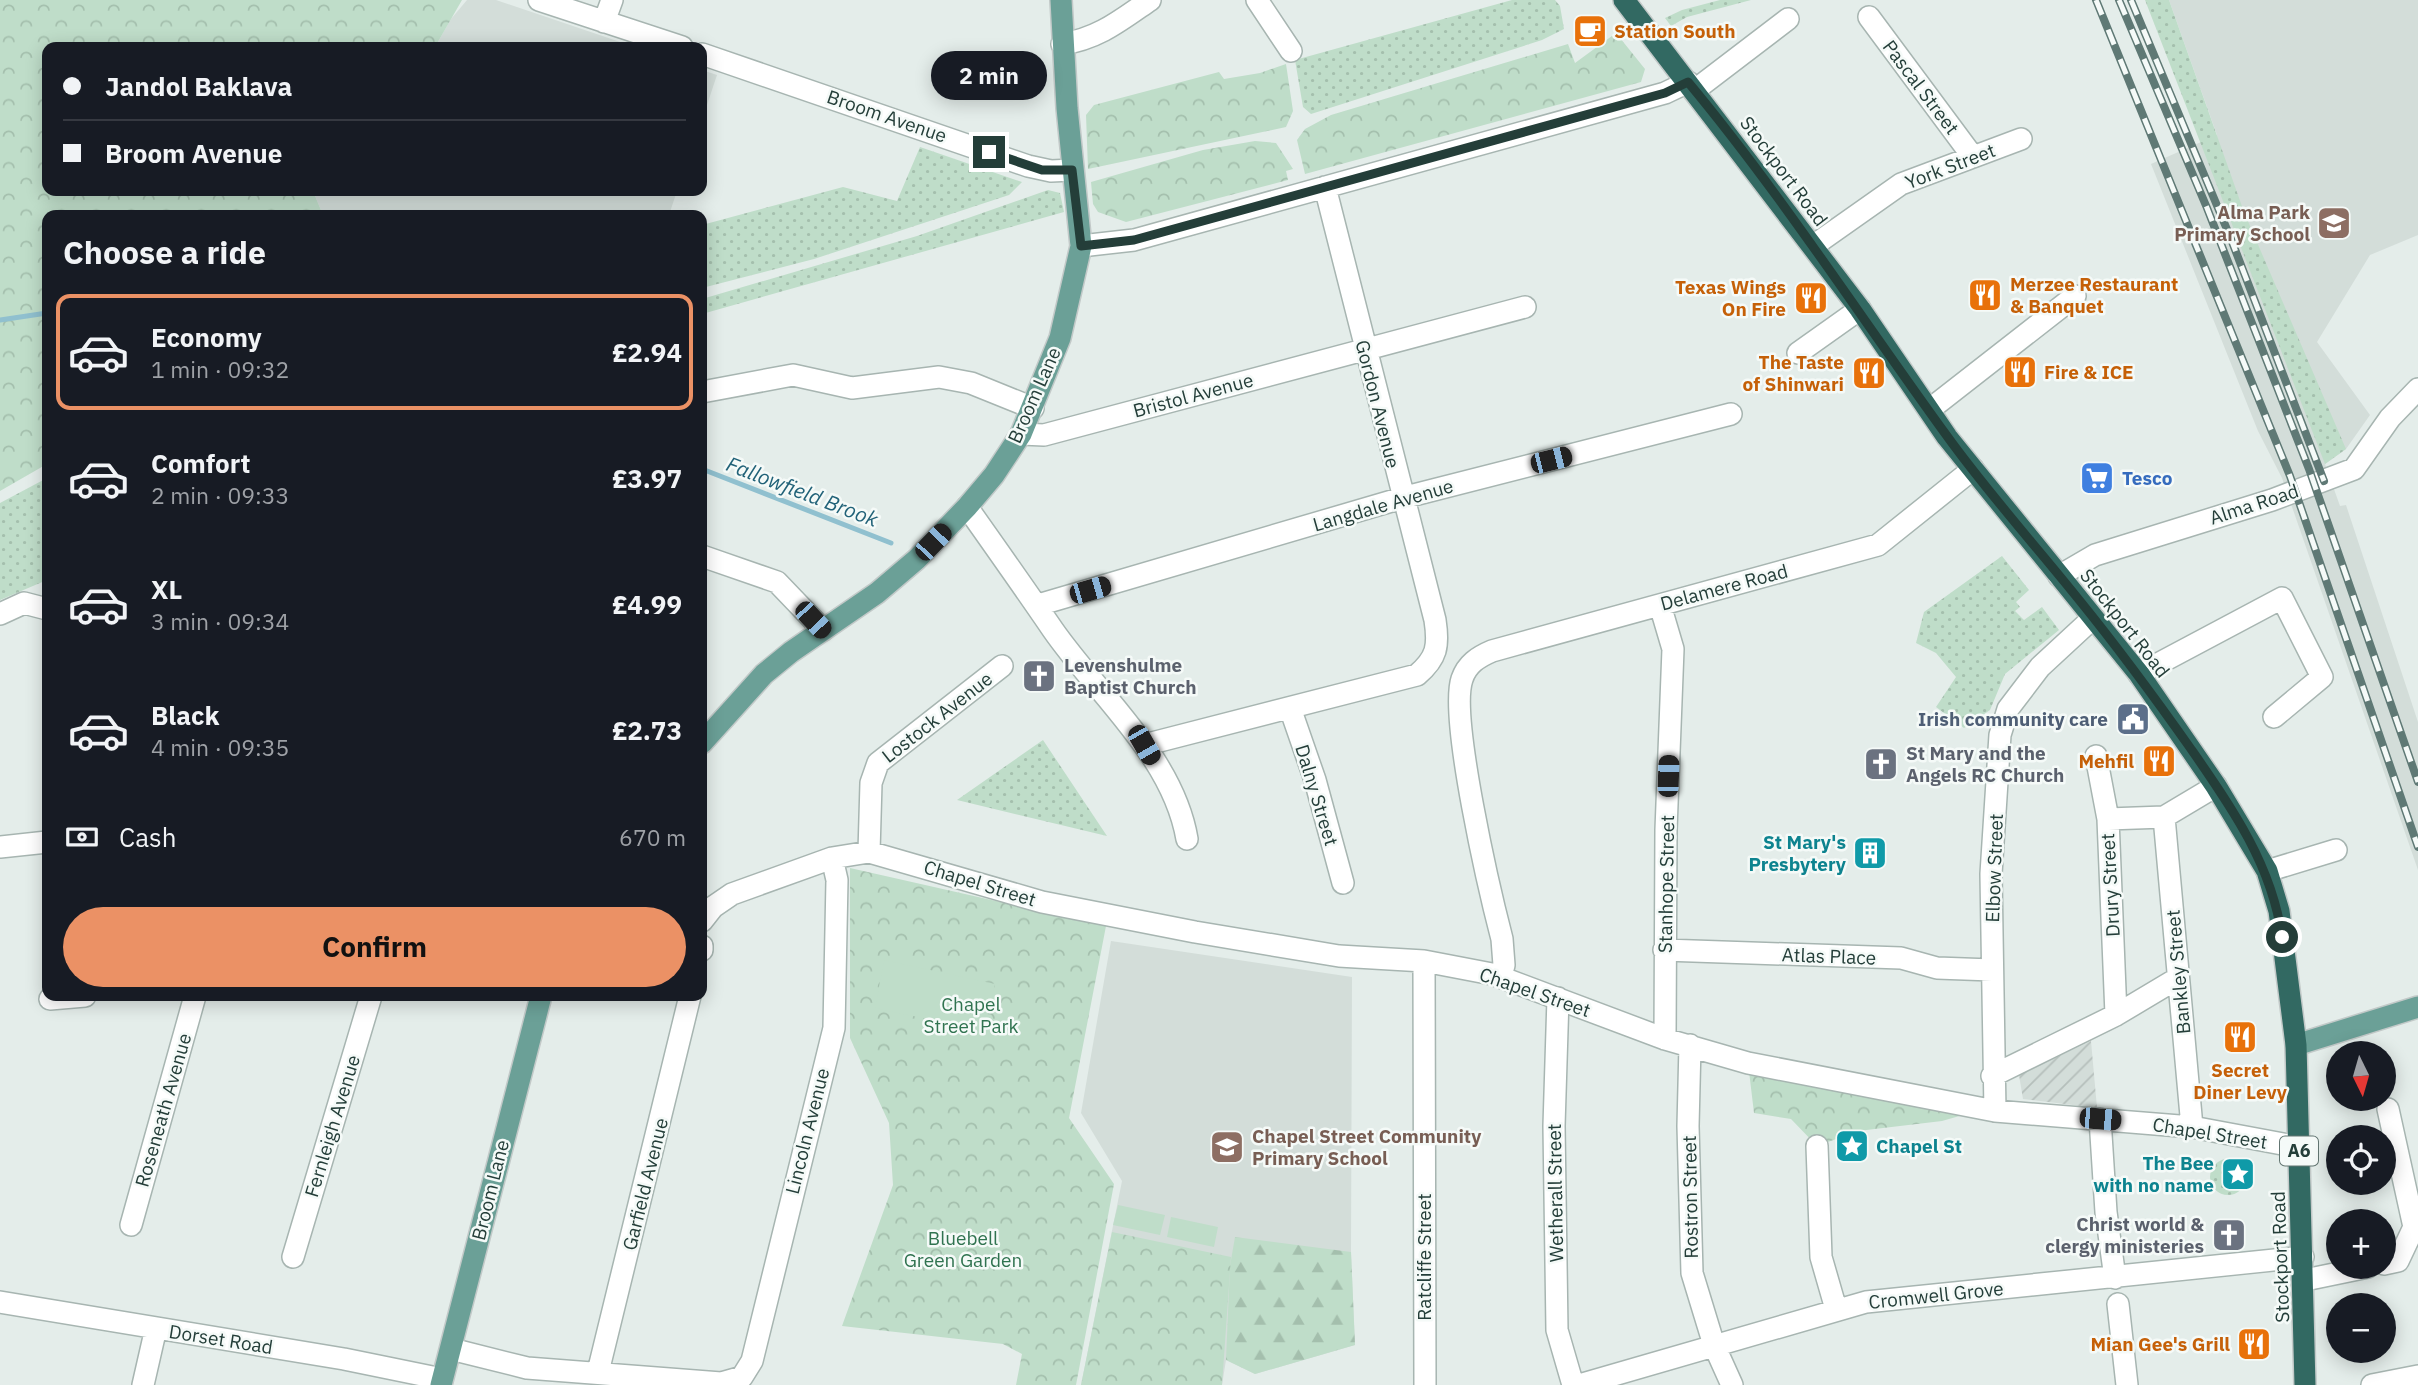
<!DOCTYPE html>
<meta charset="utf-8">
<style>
:root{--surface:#171b24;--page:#242831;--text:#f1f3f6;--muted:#9ea1a6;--line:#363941;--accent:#eb9165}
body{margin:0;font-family:"IBM Plex Sans",sans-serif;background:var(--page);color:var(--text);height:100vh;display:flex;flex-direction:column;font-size:26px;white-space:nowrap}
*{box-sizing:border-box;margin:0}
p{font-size:23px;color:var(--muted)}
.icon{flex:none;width:38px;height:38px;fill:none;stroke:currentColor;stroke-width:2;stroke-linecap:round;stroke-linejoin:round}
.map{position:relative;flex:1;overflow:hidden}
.drawer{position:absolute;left:42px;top:210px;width:665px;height:791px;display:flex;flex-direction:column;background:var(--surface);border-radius:14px;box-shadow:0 4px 18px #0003}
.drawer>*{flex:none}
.banner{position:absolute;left:42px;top:42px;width:665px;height:154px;border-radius:14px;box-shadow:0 4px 18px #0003;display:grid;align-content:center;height:154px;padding:0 21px;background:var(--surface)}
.needle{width:46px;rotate:175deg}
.tools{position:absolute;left:2326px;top:1041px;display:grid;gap:14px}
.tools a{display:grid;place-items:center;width:70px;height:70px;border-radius:50%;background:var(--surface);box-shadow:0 4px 18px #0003;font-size:35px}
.end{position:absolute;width:32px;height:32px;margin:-16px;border:9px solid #243e39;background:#fff;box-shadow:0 0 0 4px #fff}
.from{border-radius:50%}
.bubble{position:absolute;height:49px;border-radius:24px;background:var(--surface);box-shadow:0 4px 18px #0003;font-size:23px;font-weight:800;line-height:49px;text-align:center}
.car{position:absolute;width:21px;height:42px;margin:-21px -10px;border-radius:9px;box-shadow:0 0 5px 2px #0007;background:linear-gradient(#222 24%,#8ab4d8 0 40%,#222 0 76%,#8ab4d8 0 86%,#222 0)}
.banner b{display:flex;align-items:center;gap:24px;height:66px;font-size:26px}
.banner b+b{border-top:2px solid var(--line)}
.banner i{width:18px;height:18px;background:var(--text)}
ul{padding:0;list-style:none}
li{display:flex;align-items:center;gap:21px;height:116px;margin:0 14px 10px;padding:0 7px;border:4px solid transparent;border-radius:14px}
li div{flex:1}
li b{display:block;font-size:26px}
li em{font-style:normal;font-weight:800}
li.selected{border-color:var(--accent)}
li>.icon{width:63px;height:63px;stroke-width:1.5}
h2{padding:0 21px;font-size:32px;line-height:84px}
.pay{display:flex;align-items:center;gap:18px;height:77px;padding:0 21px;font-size:26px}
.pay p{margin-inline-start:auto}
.cta{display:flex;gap:14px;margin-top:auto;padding:14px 21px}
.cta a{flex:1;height:80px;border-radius:42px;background:var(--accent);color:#111;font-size:28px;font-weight:800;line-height:80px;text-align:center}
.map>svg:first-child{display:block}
.built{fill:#d3ddd9}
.industrial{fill:url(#industrial-furrows)}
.grass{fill:url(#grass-dots)}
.forest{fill:url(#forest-firs)}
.park{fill:url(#park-crowns)}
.pitch{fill:#bfddc9}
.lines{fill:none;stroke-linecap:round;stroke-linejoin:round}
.stream{stroke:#90c0cf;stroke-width:5}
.minor-casing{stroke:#a7b5b1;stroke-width:24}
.major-casing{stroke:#c2c9c8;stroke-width:24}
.highway-casing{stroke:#c2c9c8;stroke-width:24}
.minor{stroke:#fff;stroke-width:21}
.major{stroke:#6ba097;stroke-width:21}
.highway{stroke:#326962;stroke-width:21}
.rail-casing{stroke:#5f7975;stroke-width:8}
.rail{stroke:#f5faf8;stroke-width:5;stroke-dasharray:16;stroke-linecap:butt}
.route{stroke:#243e39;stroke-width:9}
.labels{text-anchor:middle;stroke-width:5;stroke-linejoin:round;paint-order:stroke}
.shield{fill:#f5faf8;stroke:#637672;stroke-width:2}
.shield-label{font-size:18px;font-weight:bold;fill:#243e39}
.food-label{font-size:19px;font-weight:bold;fill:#c56008;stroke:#f5faf8;text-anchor:end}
.street-label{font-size:19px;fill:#243e39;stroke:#f5faf8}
.education-label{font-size:19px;font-weight:bold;fill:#785e54;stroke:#f5faf8;text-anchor:end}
.shop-label{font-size:19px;font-weight:bold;fill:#366cbe;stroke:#f5faf8;text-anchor:start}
.worship-label{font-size:19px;font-weight:bold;fill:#5b616d;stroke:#f5faf8;text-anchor:start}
.service-label{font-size:19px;font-weight:bold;fill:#4e5e75;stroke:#f5faf8;text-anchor:end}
.culture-label{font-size:19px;font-weight:bold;fill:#0d838f;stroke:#f5faf8;text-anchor:end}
.park-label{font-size:19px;fill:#307350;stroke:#f5faf8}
.water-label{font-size:21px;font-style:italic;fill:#216278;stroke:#f5faf8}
</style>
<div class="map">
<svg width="2418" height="1385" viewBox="0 0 2418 1385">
<defs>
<pattern id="industrial-furrows" width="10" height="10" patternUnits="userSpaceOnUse" patternTransform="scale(1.75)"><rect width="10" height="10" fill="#d3ddd9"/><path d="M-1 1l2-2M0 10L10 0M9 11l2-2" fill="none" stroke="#b5bfbb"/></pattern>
<pattern id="grass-dots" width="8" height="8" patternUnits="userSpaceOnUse" patternTransform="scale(1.75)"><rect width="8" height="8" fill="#bfddc9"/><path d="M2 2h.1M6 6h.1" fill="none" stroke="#a4bfad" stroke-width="1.8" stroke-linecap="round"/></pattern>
<pattern id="forest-firs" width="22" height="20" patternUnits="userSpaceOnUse" patternTransform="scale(1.75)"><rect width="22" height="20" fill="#bfddc9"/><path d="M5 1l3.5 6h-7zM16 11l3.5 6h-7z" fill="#a4bfad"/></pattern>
<pattern id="park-crowns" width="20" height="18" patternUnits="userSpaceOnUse" patternTransform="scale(1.75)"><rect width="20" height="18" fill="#bfddc9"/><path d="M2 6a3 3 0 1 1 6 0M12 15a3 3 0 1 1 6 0" fill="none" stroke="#a4bfad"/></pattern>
</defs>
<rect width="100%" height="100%" fill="#e4edea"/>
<path class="built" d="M467 0H496L635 47H435L451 19Z
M2169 0H2418V235L2370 255 2317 342 2370 415 2346 449 2325 464 2340 506 2346 505 2418 722V870L2282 478 2258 431 2151 164 2217 135Z
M702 70 717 75 702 120Z
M313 191H677L669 215H323Z
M1111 941 1352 977 1351 1252 1355 1345 1255 1374 1226 1360 1222 1385H1081L1122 1181 1081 1113Z"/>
<path class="industrial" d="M2091 1041 2097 1108 2023 1099 2019 1075Z"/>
<path class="grass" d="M1512 0H1555L1560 6 1564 29 1542 40 1311 114 1303 107 1295 60Z
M1720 0H1751L1687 17 1671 26 1665 18 1682 10Z
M2145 0H2169L2244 212 2346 449 2325 464Z
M920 147 1022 182 1009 195 814 259 702 288V225L843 187 897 201Z
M1048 190 1060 193 1064 212 702 314V299L917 236Z
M47 478V580L0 600V503Z
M2002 556 2029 590 2016 602 2020 607 2015 611 2024 620 2042 607 2059 630 2005 674 1990 710 1964 728 1936 707 1956 677 1936 653 1916 643 1924 612Z
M1043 740 1107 836 957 800Z
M2210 1177a18 18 0 1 1 36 0a18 18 0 1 1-36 0Z"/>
<path class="forest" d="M1235 1237 1351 1252 1355 1345 1255 1374 1226 1360 1230 1266Z"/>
<path class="park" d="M0 0H462L435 47H47V191H313L323 215H47V464L0 491Z
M1616 33 1645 69 1641 82 1305 174 1297 140 1305 129 1331 115 1568 44 1575 63Z
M1286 64 1293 111 1286 127 1088 169 1086 115 1094 105 1219 72 1224 79 1260 73Z
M1255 141 1276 143 1293 169 1286 171 1288 180 1126 222 1098 212 1093 204 1091 182 1203 150Z
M850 868 1106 926 1069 1118 1114 1184 1076 1385H1016L1022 1354 1003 1344 842 1326 893 1185 889 1123 850 1038Z
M1748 1063 1984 1109 1942 1121 1858 1131 1817 1146 1791 1119 1754 1113Z
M1112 1232 1231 1257 1222 1385H1081Z"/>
<path class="pitch" d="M884 960 995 984 984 1031 875 1008Z
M1118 1205 1165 1215 1160 1235 1113 1225Z
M1171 1217 1218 1227 1214 1247 1167 1237Z"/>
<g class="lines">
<path class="stream" d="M0 320 47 313
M702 469 891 543"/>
<g class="minor-casing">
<path id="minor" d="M539 0 682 47
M1257 0 1291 51
M1869 17 1973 157
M604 22 612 0
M1062 44C1098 39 1121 20 1150 0
M702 54 1028 166 1051 171 1072 170
M1695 90 1788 19
M1081 246 1134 240 1665 93 1688 82
M1813 246 1901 184 2021 139
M1798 353 1860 309
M702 392 793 375 852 388 939 377 971 383 1033 408
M1929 410 2075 296
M1021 434 1044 435 1525 307
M967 507C996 548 1025 589 1053 630 1099 696 1173 757 1187 839
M702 556 777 582 823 630
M2059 576 2095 555 2272 500 2354 469 2390 418 2418 389
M1038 605 1402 498 1731 414
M1660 605 1673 649 1666 830 1665 1039
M0 614 24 603 47 609
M2139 674 2282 598 2322 677 2274 717
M1290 708 1315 780 1343 883
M1144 745 1417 675C1437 658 1439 646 1435 620L1325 187
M2096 756 2108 819 2116 1015
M2164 817 2192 1127
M2108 819 2164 817 2216 786
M0 847 47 842
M869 852 871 783 878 763 1002 666
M2267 871 2336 850
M702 921 713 907 732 894 832 858 869 852 1042 902 1195 932 1339 956 1424 961 1492 974 1665 1039 1748 1063 1995 1111 2192 1127 2299 1147
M702 946V950
M1664 950 1901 958 1937 968 1992 970
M1424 961 1425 1385
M1501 977 1504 965 1502 939C1490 893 1449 717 1462 679 1467 664 1478 657 1492 651L1878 545 1973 469
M1558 998 1554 1126 1557 1330 1573 1385
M50 999 85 996
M1690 1045 1688 1126 1692 1273 1714 1345 1732 1385
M1992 1076 2116 1015 2178 978
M1995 1111 1991 874 2000 735 2008 709 2040 667 2093 618
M2100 1119 2106 1212 2115 1278
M1817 1146 1821 1257 1836 1309
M131 1225 195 996
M293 1257 371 996
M2384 1264 2398 1261 2414 1227 2388 1109
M2305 1280 2368 1267
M0 1302 344 1359 442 1379
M2118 1304 2127 1385
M451 1349 527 1368 721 1383 742 1377 752 1361 834 1028 837 880 832 858
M598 1372 690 996
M143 1385 156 1328
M1579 1385 1866 1302 2303 1257
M2372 1385 2418 1376"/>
</g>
<g class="major-casing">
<path id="major" d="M702 743 764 674 791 652 877 593 917 559 967 507 994 475 1021 434 1060 338 1081 246 1067 108 1061 0
M2296 1045 2418 1007
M441 1385 541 996"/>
</g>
<g class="highway-casing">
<path id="highway" d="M1624 0 1860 309 1947 437 2139 674 2216 786 2267 871 2279 911 2296 1045 2305 1385"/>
</g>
<use href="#minor" class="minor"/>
<use href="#major" class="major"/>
<use href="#highway" class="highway"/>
<g class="rail-casing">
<path id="rail" d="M2096 0 2290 476 2418 847
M2119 0 2207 208 2309 469 2418 782
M2131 0 2231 239 2324 481"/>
</g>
<use href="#rail" class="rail"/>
</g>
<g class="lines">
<path class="route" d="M989 152 1042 170H1072L1081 246 1134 240 1665 93 1688 82C1782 195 1861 318 1947 436 1988 493 2036 546 2080 601 2119 649 2155 698 2191 749 2232 808 2272 865 2282 937"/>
</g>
<defs>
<g id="cafe-square" transform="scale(1.75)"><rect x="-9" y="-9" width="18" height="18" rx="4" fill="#e8710a" stroke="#f5faf8"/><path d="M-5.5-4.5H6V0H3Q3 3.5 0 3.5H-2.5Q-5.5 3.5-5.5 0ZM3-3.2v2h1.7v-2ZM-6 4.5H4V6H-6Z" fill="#fff"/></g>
<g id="school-square" transform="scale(1.75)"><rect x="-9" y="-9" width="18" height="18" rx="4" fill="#8d6e63" stroke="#f5faf8"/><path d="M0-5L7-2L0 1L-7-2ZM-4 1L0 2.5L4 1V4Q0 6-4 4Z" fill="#fff"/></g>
<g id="restaurant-square" transform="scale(1.75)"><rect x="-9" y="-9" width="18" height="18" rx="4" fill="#e8710a" stroke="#f5faf8"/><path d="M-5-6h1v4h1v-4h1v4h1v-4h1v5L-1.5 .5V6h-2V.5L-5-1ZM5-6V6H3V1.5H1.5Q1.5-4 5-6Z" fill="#fff"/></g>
<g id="supermarket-square" transform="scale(1.75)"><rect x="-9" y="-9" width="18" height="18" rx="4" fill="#3f7fe0" stroke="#f5faf8"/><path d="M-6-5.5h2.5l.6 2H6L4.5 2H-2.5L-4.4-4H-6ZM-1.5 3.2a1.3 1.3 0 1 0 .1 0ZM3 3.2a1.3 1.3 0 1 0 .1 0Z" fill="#fff"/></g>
<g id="church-square" transform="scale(1.75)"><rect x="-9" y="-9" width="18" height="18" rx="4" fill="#6b7280" stroke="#f5faf8"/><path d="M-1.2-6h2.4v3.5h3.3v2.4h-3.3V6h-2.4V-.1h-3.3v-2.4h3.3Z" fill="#fff"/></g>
<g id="civic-square" transform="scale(1.75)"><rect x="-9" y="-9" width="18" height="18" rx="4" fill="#5c6f8a" stroke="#f5faf8"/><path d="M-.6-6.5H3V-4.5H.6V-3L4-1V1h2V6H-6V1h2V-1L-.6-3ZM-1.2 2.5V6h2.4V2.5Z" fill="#fff"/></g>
<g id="building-square" transform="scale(1.75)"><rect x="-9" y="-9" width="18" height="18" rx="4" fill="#0f9aa8" stroke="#f5faf8"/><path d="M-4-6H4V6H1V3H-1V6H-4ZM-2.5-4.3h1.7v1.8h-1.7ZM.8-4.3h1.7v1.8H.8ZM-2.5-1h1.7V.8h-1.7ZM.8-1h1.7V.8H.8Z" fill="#fff"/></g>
<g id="sight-square" transform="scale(1.75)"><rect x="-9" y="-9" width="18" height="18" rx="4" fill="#0f9aa8" stroke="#f5faf8"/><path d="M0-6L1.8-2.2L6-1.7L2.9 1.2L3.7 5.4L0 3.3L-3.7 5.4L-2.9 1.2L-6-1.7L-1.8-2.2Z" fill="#fff"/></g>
</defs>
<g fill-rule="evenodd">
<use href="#cafe-square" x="1590" y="31"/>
<use href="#school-square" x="2334" y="223"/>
<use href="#restaurant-square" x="1985" y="295"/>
<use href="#restaurant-square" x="1811" y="298"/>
<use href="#restaurant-square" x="2020" y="372"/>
<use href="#restaurant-square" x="1869" y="373"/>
<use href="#supermarket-square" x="2097" y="478"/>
<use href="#church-square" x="1039" y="676"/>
<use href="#civic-square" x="2133" y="719"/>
<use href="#restaurant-square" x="2159" y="761"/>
<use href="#church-square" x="1881" y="764"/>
<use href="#building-square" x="1870" y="853"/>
<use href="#restaurant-square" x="2240" y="1037"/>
<use href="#sight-square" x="1852" y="1146"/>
<use href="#school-square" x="1227" y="1147"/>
<use href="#sight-square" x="2238" y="1174"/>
<use href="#church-square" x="2229" y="1235"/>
<use href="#restaurant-square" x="2254" y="1344"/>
</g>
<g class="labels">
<rect class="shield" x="2280" y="1136.5" width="38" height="29" rx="5"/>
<g class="shield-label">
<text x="2299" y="1157">A6</text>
</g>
<g class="food-label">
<text x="1614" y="38" text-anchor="start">Station South</text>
<text x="2010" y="291" text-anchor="start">Merzee Restaurant<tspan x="2010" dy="22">&amp; Banquet</tspan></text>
<text x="1786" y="294">Texas Wings<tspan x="1786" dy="22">On Fire</tspan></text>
<text x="1844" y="369">The Taste<tspan x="1844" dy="22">of Shinwari</tspan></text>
<text x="2044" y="379" text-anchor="start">Fire &amp; ICE</text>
<text x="2134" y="768">Mehfil</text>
<text x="2240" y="1077" text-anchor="middle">Secret<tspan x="2240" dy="22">Diner Levy</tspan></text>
<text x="2230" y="1351">Mian Gee's Grill</text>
</g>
<g class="street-label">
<text transform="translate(1921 87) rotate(53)" y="7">Pascal Street</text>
<text transform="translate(887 116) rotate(19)" y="7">Broom Avenue</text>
<text transform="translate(1950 166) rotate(-21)" y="7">York Street</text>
<text transform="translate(1784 171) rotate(53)" y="7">Stockport Road</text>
<text transform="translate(1034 395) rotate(-66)" y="7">Broom Lane</text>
<text transform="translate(1193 395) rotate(-15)" y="7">Bristol Avenue</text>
<text transform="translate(1378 404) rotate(76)" y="7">Gordon Avenue</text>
<text transform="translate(2254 504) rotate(-18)" y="7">Alma Road</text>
<text transform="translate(1383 505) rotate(-16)" y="7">Langdale Avenue</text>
<text transform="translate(1724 587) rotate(-15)" y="7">Delamere Road</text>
<text transform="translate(2125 623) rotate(52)" y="7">Stockport Road</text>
<text transform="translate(937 717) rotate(-38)" y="7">Lostock Avenue</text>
<text transform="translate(1317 795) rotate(73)" y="7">Dalny Street</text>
<text transform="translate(1994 868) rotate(-88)" y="7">Elbow Street</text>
<text transform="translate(980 883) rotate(17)" y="7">Chapel Street</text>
<text transform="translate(1666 884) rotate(-89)" y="7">Stanhope Street</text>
<text transform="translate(2110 885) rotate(-93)" y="7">Drury Street</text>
<text transform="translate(1829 956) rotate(2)" y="7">Atlas Place</text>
<text transform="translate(2178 972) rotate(-95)" y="7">Bankley Street</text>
<text transform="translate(1535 992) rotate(19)" y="7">Chapel Street</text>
<text transform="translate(163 1110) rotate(-74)" y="7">Roseneath Avenue</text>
<text transform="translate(332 1126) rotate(-73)" y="7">Fernleigh Avenue</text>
<text transform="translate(807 1131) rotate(-76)" y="7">Lincoln Avenue</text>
<text transform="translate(2210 1133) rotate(9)" y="7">Chapel Street</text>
<text transform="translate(645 1184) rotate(-76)" y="7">Garfield Avenue</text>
<text transform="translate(490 1190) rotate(-76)" y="7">Broom Lane</text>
<text transform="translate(1555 1193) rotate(-91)" y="7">Wetherall Street</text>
<text transform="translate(1690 1197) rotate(-91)" y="7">Rostron Street</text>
<text transform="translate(1424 1257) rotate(-90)" y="7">Ratcliffe Street</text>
<text transform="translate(2280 1257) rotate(-92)" y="7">Stockport Road</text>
<text transform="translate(1936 1295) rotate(-6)" y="7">Cromwell Grove</text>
<text transform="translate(221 1339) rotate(9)" y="7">Dorset Road</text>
</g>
<g class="education-label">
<text x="2310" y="219">Alma Park<tspan x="2310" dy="22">Primary School</tspan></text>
<text x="1252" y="1143" text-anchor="start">Chapel Street Community<tspan x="1252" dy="22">Primary School</tspan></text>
</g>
<g class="shop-label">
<text x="2122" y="485">Tesco</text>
</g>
<g class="worship-label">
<text x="1064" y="672">Levenshulme<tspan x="1064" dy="22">Baptist Church</tspan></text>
<text x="1906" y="760">St Mary and the<tspan x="1906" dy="22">Angels RC Church</tspan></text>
<text x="2204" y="1231" text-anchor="end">Christ world &amp;<tspan x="2204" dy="22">clergy ministeries</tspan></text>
</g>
<g class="service-label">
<text x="2108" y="726">Irish community care</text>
</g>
<g class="culture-label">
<text x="1846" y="849">St Mary's<tspan x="1846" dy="22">Presbytery</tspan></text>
<text x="1876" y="1153" text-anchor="start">Chapel St</text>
<text x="2214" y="1170">The Bee<tspan x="2214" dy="22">with no name</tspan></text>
</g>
<g class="park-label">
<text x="971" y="1011">Chapel<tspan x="971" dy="22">Street Park</tspan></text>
<text x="963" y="1245">Bluebell<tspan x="963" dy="22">Green Garden</tspan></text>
</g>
<g class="water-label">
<text transform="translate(802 492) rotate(21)" y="7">Fallowfield Brook</text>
</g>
</g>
</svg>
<div class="tools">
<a><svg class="needle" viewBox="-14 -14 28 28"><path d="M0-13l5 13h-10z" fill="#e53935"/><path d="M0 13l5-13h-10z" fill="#9ea1a6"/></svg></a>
<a><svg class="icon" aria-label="locate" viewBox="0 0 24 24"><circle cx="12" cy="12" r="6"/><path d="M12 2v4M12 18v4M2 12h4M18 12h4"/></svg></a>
<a>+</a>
<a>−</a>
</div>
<i class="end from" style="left:2282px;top:937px"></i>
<i class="end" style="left:989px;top:152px"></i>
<div class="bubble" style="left:931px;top:51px;width:116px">2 min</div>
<i class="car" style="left:1551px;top:460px;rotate:76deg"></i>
<i class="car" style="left:933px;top:542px;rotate:44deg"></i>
<i class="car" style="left:1090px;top:590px;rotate:74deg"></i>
<i class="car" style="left:813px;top:620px;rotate:137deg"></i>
<i class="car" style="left:1144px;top:745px;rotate:150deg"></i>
<i class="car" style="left:1668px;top:776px;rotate:2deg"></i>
<i class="car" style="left:2100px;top:1119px;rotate:95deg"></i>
<div class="banner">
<b><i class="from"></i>Jandol Baklava</b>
<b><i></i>Broom Avenue</b>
</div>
<section class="drawer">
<h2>Choose a ride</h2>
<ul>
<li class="selected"><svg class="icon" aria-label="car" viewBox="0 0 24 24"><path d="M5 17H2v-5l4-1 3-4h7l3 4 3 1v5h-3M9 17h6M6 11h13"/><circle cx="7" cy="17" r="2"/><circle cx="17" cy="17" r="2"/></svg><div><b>Economy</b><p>1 min · 09:32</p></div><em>£2.94</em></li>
<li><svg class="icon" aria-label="car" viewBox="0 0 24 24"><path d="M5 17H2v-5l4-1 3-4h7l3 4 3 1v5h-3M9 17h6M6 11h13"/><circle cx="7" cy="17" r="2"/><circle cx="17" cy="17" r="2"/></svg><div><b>Comfort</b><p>2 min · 09:33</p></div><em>£3.97</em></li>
<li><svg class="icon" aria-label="car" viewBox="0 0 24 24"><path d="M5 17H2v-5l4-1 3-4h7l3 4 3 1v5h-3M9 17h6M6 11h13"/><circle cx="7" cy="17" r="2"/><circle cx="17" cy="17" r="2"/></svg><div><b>XL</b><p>3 min · 09:34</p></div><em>£4.99</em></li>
<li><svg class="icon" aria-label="car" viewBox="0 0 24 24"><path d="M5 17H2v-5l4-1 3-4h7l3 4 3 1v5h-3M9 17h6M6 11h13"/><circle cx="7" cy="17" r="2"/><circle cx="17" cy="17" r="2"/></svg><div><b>Black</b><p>4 min · 09:35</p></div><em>£2.73</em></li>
</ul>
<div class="pay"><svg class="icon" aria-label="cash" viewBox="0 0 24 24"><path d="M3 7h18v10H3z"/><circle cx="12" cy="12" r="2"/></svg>Cash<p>670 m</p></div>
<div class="cta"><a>Confirm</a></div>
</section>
</div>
